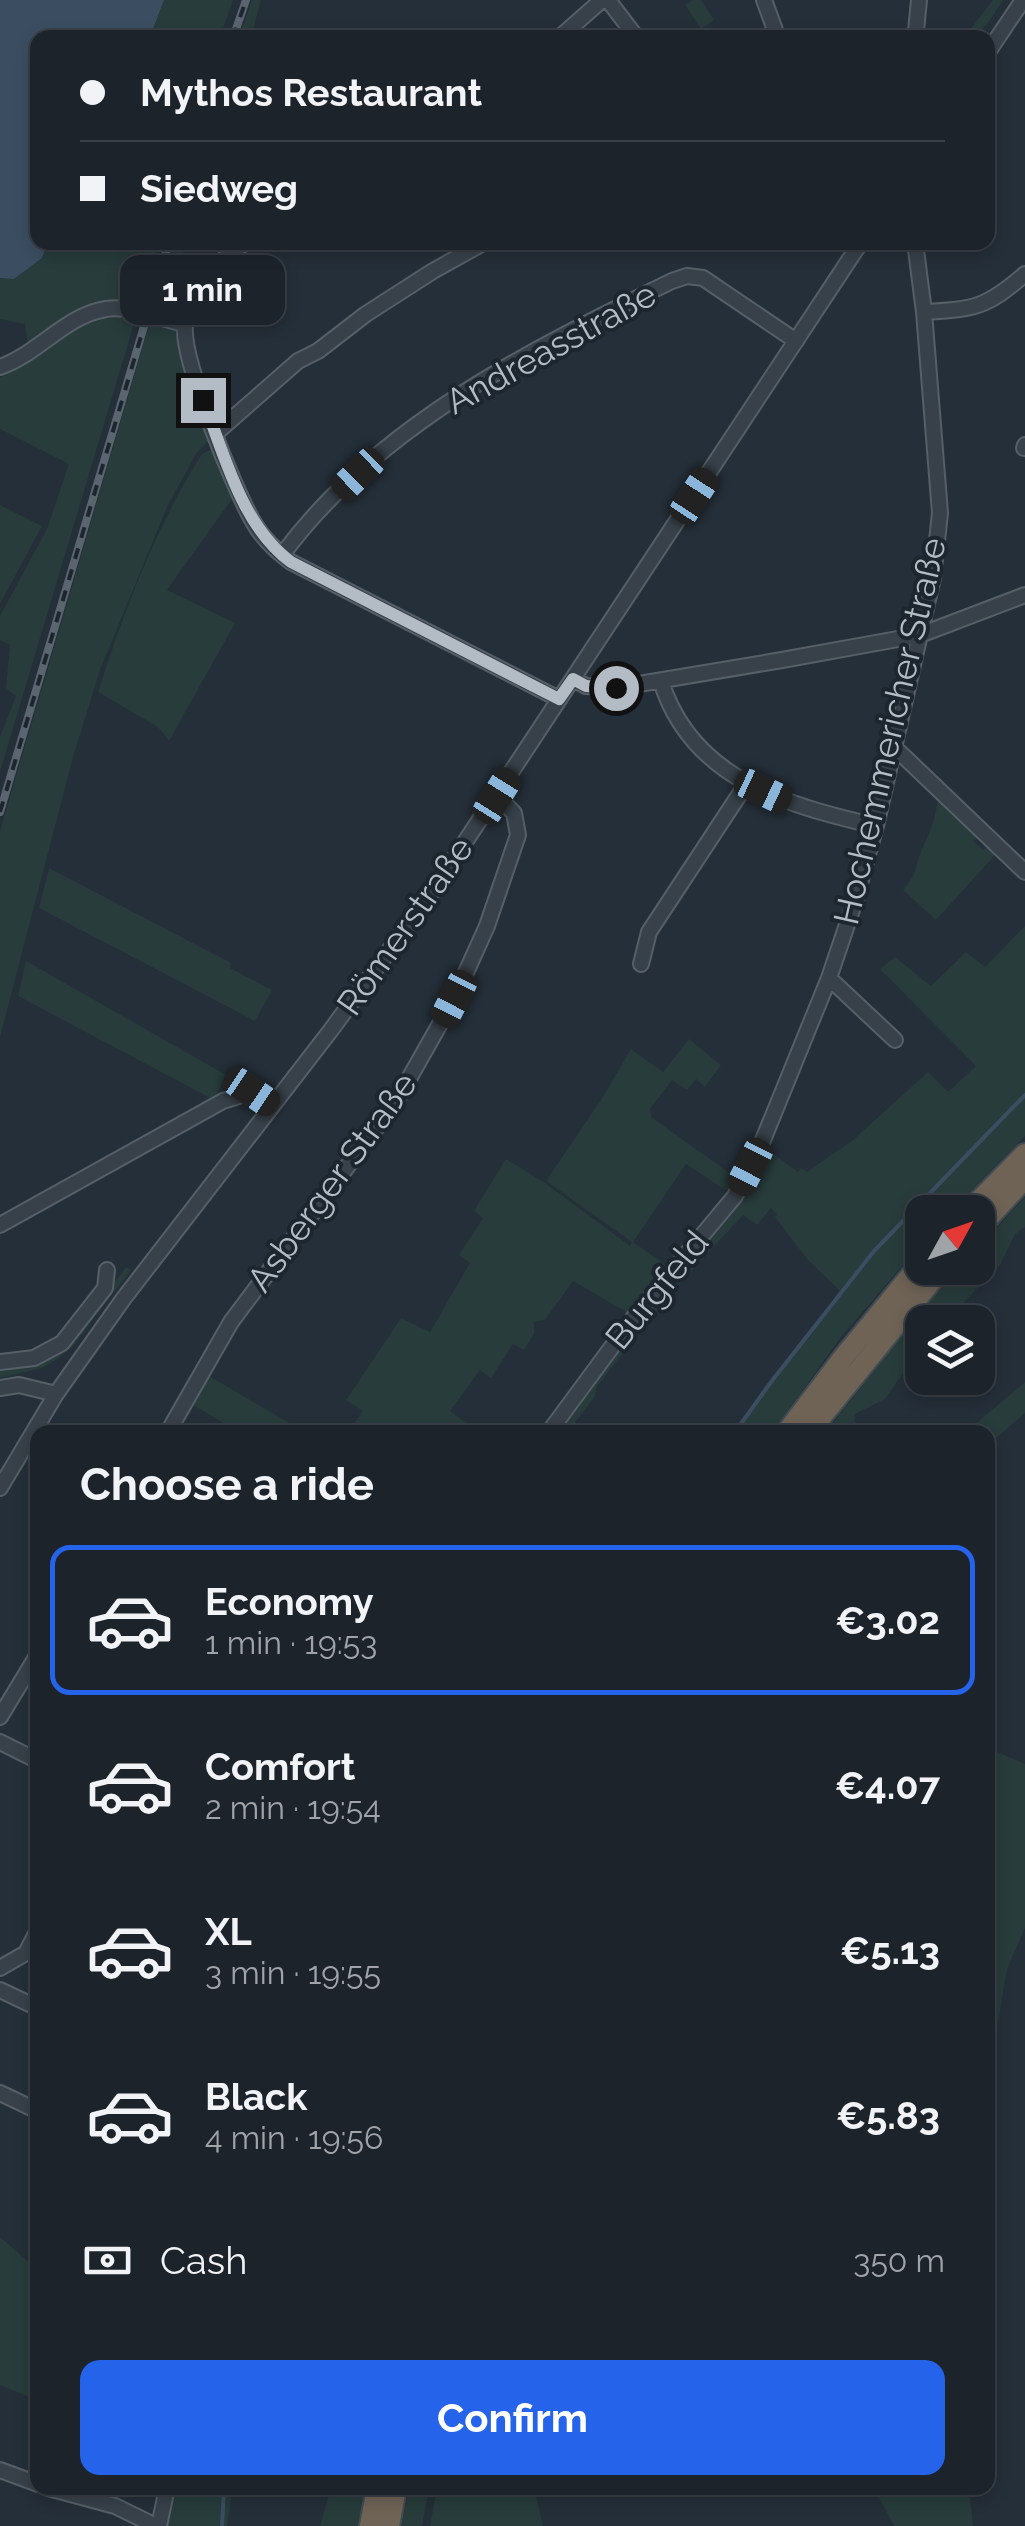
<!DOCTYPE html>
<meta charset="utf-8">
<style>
:root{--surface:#1c232b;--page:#252b33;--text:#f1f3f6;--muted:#a0a4a9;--line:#3a4047;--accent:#2563eb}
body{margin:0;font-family:Raleway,sans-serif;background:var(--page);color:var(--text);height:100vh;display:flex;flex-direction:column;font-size:38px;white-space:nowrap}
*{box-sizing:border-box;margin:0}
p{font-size:32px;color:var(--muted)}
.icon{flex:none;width:55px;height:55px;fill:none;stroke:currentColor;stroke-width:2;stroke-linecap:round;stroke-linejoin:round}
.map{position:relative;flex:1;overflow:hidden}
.panel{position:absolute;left:30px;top:1425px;width:965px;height:1070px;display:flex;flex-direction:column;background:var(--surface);border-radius:20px;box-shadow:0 5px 15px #0003,0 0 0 2px var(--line)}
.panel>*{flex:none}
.guide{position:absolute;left:30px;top:30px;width:965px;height:220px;border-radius:20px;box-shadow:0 5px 15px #0003,0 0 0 2px var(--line);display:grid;align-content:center;height:220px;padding:0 50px;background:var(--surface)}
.needle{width:65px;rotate:50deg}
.tools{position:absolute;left:905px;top:1195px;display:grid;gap:20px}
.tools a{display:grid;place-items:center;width:90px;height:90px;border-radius:20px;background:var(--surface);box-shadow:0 5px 15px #0003,0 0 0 2px var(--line);font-size:50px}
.end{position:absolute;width:45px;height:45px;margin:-22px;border:12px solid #b3bcc5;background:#111;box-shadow:0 0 0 5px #111}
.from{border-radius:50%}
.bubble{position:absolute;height:70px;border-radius:20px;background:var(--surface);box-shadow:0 5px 15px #0003,0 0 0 2px var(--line);font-size:32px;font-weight:700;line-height:70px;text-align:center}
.car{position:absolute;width:30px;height:60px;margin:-30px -15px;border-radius:12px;box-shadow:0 0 8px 2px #0007;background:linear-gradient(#222 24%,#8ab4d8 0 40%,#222 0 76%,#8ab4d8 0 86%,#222 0)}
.guide b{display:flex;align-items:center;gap:35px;height:95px;font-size:38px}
.guide b+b{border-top:2px solid var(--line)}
.guide i{width:25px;height:25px;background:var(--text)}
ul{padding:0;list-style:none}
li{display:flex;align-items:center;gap:30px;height:150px;margin:0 20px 15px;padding:0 30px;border:5px solid transparent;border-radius:20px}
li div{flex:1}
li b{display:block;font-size:38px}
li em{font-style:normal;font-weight:700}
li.on{border-color:var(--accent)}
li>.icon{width:90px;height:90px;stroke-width:1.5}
h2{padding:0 50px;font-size:45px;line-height:120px}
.pay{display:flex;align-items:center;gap:25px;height:110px;padding:0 50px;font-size:38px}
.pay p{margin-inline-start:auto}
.action{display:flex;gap:20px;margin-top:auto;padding:20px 50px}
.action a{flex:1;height:115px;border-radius:20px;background:var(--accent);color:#fff;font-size:40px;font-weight:700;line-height:115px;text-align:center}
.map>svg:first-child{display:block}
.green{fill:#273c3b}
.water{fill:#3b4e61}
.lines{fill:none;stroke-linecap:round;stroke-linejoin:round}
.stream{stroke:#3b4e61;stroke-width:4}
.minor-casing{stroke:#565f67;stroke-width:18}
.highway-casing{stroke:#434c54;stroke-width:24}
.minor{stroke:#38414a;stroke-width:14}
.highway{stroke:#6f6356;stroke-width:20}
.rail-casing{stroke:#5a6570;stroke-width:8}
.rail{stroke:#1d262e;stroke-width:4;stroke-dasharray:11;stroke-linecap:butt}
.route{stroke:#b3bcc5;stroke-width:12}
.labels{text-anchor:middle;stroke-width:8;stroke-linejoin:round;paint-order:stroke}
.street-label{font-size:35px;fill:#b3bcc5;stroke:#1d262e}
</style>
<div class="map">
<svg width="1025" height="2526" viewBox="0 0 1025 2526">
<rect width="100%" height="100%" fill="#252f39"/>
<path class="green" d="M164 0H233L220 37 150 38Z
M252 0H261L251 37H239Z
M693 0H701L714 20 701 29 685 5Z
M993 0H1003C988 22 984 38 954 37L972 27Z
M48 243H158L139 307C89 292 67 321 28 345L25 324 0 319V278L14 279 42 258Z
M173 243H186L180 264 173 273 177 280 209 263 177 308 167 312 153 311Z
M104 314 136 317 0 772V737L16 696 6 688 10 645 0 640V616L47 529 69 464 0 429V377C38 361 67 331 104 314Z
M150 322 176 331 182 363 209 440 196 454 168 505 100 670 73 757 0 1037V831Z
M212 449 232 499 167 590 235 623 169 741 158 727 98 692C124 611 156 526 202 454Z
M0 505 42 526 0 604Z
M938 801 977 837 973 841 983 850 987 847 996 854 936 920 903 890C920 870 914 867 923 847 932 828 934 821 938 801Z
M49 868 231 963 230 968 272 990 255 1021 39 908Z
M1025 926V1136L951 1212H922V1243L841 1337 773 1432H733L840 1291 807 1259 775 1217 777 1214 771 1208 757 1225 743 1215 669 1295 597 1386 595 1396 568 1432H554L764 1147 798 1172 801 1168 807 1172 853 1140 928 1072 948 1092 976 1066 880 969 895 957 931 986 966 952 985 967Z
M26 961 226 1075 214 1100 18 996Z
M689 1039 721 1065 705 1087 696 1079 687 1090 672 1080 650 1109 651 1117 738 1179 730 1193 686 1164 633 1242 669 1267 630 1314 573 1281 545 1320 534 1322V1334L524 1350 513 1344 491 1378 480 1370 450 1411 479 1432H348L363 1411 346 1400 401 1318 430 1332 470 1263 459 1255 483 1218 474 1211 506 1159 545 1183 630 1246 632 1242 546 1181 601 1100 631 1049 663 1072Z
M1025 1197V1227L1015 1234 1000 1265 945 1322H922V1346L885 1399 855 1414 854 1432H826L926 1304 960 1268H978V1248Z
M126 1267 131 1270 72 1347 59 1358 42 1368 0 1378V1367L34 1361 110 1289Z
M209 1376 305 1432H239L193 1405Z
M1025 1382V1413L988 1445V1432H966Z
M988 1748 1025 1764V1928L1007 1969 988 2081Z
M0 2237 33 2266 37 2265V2400L0 2385Z
M173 2488H233L227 2526H164Z
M331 2488H365L358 2526H320Z
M409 2488H429L422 2526H401Z
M437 2488H534L543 2526H430Z
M874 2488H969L973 2526H894Z"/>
<path class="water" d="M0 0H164L150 37 38 38V242L48 243 42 258 14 279 0 278Z"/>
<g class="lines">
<path class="stream" d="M735 1432 771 1382 874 1251 1025 1095
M222 2526 224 2488"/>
<g class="minor-casing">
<path id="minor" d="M608 0 637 38
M764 0 778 38
M919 0 916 31 919 38
M559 38 602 0
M988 52 1023 0
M247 242C220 257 187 295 185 327 182 360 235 492 254 523 263 539 276 551 291 562L559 699
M924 312C975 309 986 308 1025 274
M0 367C38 354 66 315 106 309 129 305 161 319 184 324
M216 433 298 361 318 351 366 314 433 271 485 242
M1024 448 1025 445
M282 555C378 425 530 350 672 281L687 276 703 278 796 341
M573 679 586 686 615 688 782 660 920 635 1025 595
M661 681C691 779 786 805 876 826
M894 747 1025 872
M641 964 649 932 747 783
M829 978 895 1040
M0 1225 223 1101 252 1092 272 1106
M0 1362 34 1358 62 1343 105 1288 107 1270
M0 1388 19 1385 56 1394
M168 1432 231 1322 397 1100 454 999 487 926 518 835 514 813 497 796
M549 1432 634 1317 735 1196 761 1145 829 978 855 901 876 826 933 578 940 513 924 312 915 242
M0 1488 56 1394 124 1298 331 1030 432 892 861 242
M0 1717 38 1654
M0 1742 38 1761
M0 1968 26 1953 38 1930
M0 1990 38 2008
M0 2093 38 2111
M0 2470 38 2484
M48 2488 115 2506 156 2526
M159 2526 167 2488"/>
</g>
<g class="highway-casing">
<path id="highway" d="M968 1212 1025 1154
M978 1229 1025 1178
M787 1432 843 1358 922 1262
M809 1432 942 1268
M370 2526 377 2488
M389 2526 396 2488"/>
</g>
<use href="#minor" class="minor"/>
<use href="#highway" class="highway"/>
<g class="rail-casing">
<path id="rail" d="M233 38 246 0
M0 812 169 242"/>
</g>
<use href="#rail" class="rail"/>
</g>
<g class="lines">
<path class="route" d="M203 400C225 455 241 525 291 562L559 699 573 679 586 686 616 688"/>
</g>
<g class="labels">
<g class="street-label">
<text transform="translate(551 348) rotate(-29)" y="12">Andreasstraße</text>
<text transform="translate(890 731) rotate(-77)" y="12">Hochemmericher Straße</text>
<text transform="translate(405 926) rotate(-55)" y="12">Römerstraße</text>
<text transform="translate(332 1182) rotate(-54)" y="12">Asberger Straße</text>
<text transform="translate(657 1290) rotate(-51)" y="12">Burgfeld</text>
</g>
</g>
</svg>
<div class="tools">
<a><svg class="needle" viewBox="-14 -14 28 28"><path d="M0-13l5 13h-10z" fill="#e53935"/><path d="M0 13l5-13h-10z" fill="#a0a4a9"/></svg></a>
<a><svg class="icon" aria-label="layers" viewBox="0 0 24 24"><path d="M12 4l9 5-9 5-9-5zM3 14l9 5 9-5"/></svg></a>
</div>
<i class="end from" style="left:616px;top:688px"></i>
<i class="end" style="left:203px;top:400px"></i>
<div class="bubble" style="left:120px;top:255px;width:165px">1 min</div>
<i class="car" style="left:358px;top:474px;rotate:226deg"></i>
<i class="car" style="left:694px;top:496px;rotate:33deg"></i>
<i class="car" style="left:763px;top:791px;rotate:115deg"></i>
<i class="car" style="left:497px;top:796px;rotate:32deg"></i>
<i class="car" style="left:454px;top:999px;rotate:207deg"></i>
<i class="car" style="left:252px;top:1092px;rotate:124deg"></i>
<i class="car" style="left:750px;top:1167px;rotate:207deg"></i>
<div class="guide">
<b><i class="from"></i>Mythos Restaurant</b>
<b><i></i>Siedweg</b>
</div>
<section class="panel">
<h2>Choose a ride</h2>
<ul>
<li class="on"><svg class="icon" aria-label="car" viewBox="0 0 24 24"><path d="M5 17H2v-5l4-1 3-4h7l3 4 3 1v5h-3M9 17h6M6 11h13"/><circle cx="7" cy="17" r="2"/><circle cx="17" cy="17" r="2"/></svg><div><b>Economy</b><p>1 min · 19:53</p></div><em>€3.02</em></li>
<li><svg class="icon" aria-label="car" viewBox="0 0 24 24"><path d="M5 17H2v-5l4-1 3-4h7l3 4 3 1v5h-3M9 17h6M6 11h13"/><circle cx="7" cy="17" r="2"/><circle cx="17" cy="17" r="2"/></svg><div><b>Comfort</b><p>2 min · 19:54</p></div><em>€4.07</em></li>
<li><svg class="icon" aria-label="car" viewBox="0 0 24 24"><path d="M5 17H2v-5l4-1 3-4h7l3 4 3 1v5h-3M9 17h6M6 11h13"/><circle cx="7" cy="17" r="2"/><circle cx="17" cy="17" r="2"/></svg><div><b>XL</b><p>3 min · 19:55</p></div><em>€5.13</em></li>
<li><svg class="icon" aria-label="car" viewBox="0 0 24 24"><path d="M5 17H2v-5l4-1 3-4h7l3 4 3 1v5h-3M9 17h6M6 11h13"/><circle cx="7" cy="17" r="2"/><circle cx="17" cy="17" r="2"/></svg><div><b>Black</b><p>4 min · 19:56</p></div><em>€5.83</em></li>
</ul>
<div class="pay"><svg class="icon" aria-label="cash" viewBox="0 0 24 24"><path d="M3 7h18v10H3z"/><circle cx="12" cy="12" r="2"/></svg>Cash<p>350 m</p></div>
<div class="action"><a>Confirm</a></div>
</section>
</div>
